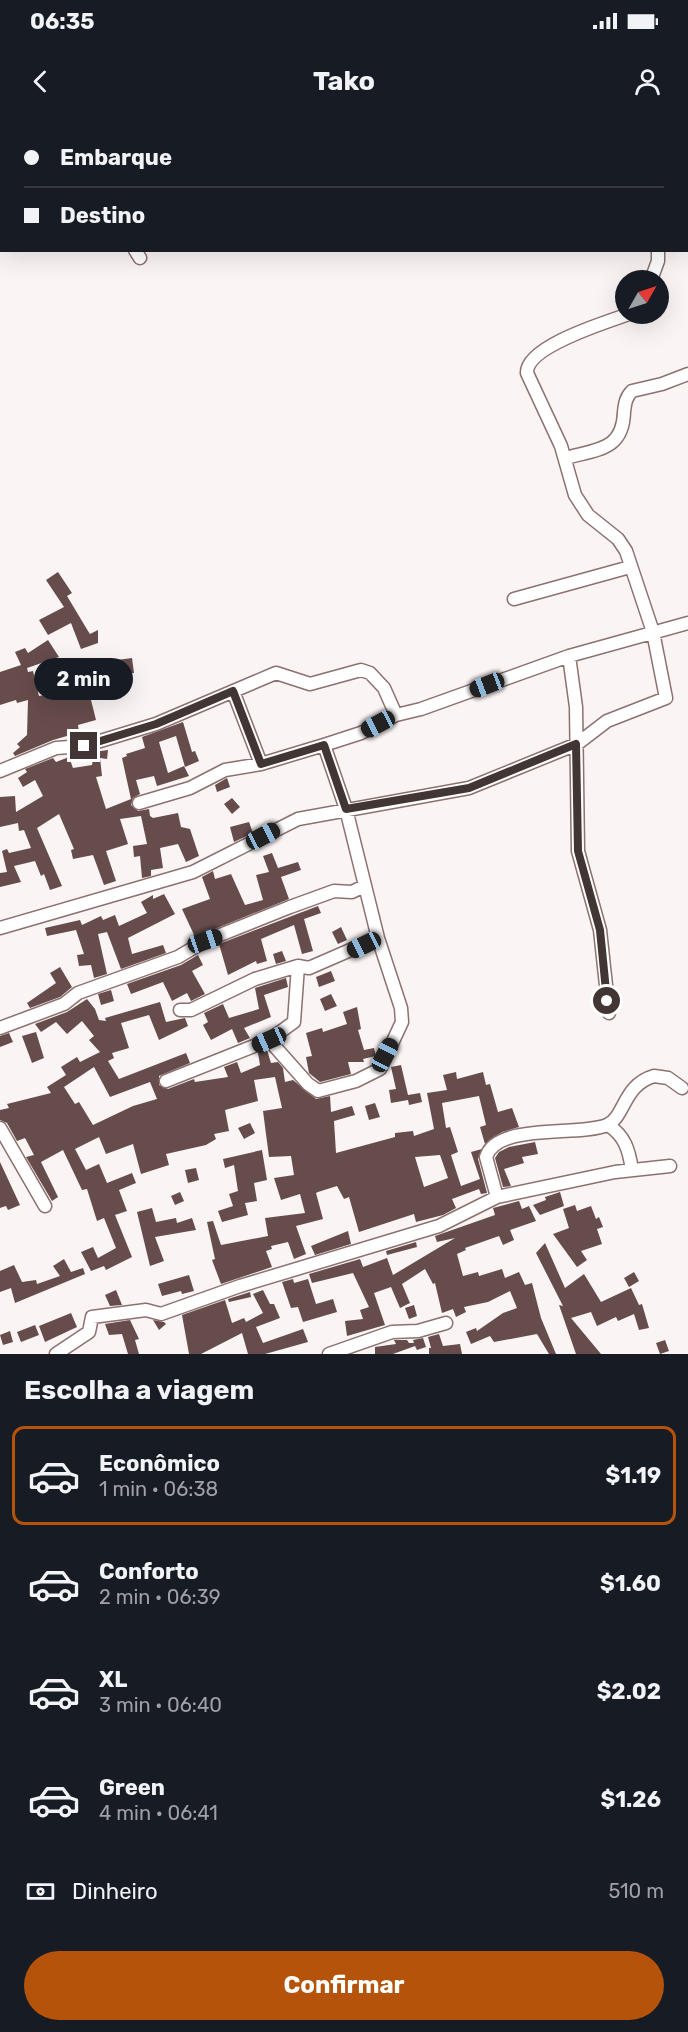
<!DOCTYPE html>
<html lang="pt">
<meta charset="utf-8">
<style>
:root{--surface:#171b24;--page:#242831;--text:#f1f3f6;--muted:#9ea1a6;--line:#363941;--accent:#b45309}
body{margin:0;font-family:Rubik,sans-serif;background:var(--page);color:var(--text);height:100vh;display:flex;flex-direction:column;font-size:22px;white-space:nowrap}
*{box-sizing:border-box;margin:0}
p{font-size:20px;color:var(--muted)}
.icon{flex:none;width:33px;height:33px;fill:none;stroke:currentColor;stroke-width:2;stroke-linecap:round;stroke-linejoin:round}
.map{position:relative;height:1234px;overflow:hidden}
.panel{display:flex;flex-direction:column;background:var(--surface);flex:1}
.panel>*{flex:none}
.top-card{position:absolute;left:0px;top:0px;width:688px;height:132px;box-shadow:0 6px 24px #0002;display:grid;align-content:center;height:132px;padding:0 24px;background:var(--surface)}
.needle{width:39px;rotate:51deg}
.buttons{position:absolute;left:615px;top:150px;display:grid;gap:12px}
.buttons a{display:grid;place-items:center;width:54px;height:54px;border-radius:50%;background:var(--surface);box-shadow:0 6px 24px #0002;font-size:30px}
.end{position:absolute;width:27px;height:27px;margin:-14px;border:8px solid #423635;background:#fff;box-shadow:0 0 0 3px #fff}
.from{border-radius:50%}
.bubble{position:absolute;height:42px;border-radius:21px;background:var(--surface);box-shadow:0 6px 24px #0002;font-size:20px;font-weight:700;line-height:42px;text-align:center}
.car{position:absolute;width:18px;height:36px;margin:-18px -9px;border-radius:8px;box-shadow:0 0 4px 2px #0007;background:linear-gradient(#222 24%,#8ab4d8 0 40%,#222 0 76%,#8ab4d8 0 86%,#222 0)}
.top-card b{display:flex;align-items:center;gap:21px;height:57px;font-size:22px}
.top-card b+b{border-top:2px solid var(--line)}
.top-card i{width:15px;height:15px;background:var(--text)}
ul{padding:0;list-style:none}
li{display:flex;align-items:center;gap:18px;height:99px;margin:0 12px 9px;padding:0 12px;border:3px solid transparent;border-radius:12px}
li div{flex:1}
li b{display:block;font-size:22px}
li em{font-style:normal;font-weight:700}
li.selected{border-color:var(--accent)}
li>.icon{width:54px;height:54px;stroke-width:1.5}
h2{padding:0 24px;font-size:27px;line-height:72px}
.pay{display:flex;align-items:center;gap:15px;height:66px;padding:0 24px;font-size:22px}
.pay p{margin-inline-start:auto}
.button{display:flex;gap:12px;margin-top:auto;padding:12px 24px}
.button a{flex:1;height:69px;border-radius:36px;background:var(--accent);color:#fff;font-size:24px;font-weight:700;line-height:69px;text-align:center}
.status{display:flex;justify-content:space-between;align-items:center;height:42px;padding:0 30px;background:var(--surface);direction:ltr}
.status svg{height:16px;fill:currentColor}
header{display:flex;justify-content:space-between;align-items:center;height:78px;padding:0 24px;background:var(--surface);font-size:27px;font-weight:700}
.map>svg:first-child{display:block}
.building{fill:#664c4b;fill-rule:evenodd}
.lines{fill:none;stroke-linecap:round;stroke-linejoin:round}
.street-casing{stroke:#8c716f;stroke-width:15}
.street{stroke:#fff;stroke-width:12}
.route{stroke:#423635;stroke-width:8}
</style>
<div class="status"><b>06:35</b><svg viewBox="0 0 49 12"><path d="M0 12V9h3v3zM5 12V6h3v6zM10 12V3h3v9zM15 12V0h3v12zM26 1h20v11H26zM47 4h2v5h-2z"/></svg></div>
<header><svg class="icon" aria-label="back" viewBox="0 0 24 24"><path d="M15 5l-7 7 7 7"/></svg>Tako<svg class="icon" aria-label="person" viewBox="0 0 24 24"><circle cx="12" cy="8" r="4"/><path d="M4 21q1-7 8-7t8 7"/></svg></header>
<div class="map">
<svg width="688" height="1234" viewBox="0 0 688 1234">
<rect width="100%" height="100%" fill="#fbf4f4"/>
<path class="building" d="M58 452 72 473 67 476 88 511 90 514 98 510V523L81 529 71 503 48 515 39 500 64 487 46 460Z
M48 520 59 537 27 548 28 552 33 551 39 576 56 573 54 550 97 544 95 580H91L96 600 78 605 80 618 68 619 67 616 53 620 15 636 13 633 20 627 17 624 27 615 28 580 17 583 16 580 0 585V552L21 545 15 532 25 528 28 533Z
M132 538 134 553 123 554 125 573 113 574 110 541Z
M183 602 192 632 195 631 199 641 185 647 176 616 159 622 168 653 184 646 189 656 157 666 154 656 136 660 140 674 133 678 131 685 138 691 149 689 150 696 153 698 178 693 181 707 190 709 199 736 186 742 178 724 160 728 163 748 151 750V756L142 758 140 736 134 737 133 726 147 724 141 696 120 699 128 724 106 731 116 761 104 765 93 735 73 739 71 730 74 729 59 694 37 708 62 766 50 770 44 754 41 756 35 741 14 746 21 762 0 767V753L7 752 2 731 7 729 9 733 31 728 24 710 19 711 18 703 0 707V677L15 676 16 692 43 676 35 660 23 667 18 658 27 652 25 649 53 638 56 642 69 637 73 648 92 645 94 632 108 630 107 639 100 638 102 656 96 657 106 689 131 679 122 638 127 636 126 634 145 628 142 617Z
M227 658 230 667 217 672 215 665Z
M232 678 240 687 232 694 224 684Z
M249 702 253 713 234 722 230 707Z
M272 733 278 748 298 742 301 750 281 757 289 779 195 817 182 789 210 779 202 757 213 751 215 759 231 754 245 785 263 780 256 755 269 752 263 736Z
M164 774 175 794 128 818 132 834 163 825 166 833 121 849 107 812 98 814 107 854 94 858 91 845 79 846 77 835 84 834 76 810 47 816 45 808 80 800 82 805 101 796 103 800 115 795 119 806 147 793 141 782 153 775V779Z
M318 786 321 793 304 799 313 831 302 834 294 805 261 819 267 841 257 844 256 841 228 855 219 824Z
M341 807 347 820 338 824 332 812Z
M282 831 286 841 276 844 273 834Z
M198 835 203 845 192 851 205 874 191 881 187 873 172 881 163 862 131 874 127 864 181 845Z
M60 847 72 867 60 877 30 888 27 883 56 863 50 853Z
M331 851 335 861 319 867 316 857Z
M286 858 288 867 264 875 271 897 244 908 250 918 238 923 232 909 211 920 203 905 208 902 204 893 223 884 229 898 259 889 255 868Z
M111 870 114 881 101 885 98 874Z
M331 874 337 886 325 891 320 879Z
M87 879 95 889 99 900 106 901 105 898 160 882 166 902 185 898 188 906 159 920 149 895 121 903 129 928 112 933 114 938 108 941 119 959 186 933 190 943 159 956V965L168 969 194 959 195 962 228 957 224 947 237 942 241 953 260 945 258 933 267 930 271 943 278 942 283 948 285 962 293 960 316 979 330 976 331 992 352 986 355 995 334 1001 336 1033 395 1017V1013L413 1011 414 1016 434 1009 427 973 447 970 443 955 456 952 457 959 483 952 486 965 490 964 498 992 512 988 519 1007 502 1012 485 1024 480 1007 486 1005 479 976 442 983 446 1008 450 1007 458 1032 451 1035 461 1066 480 1059 471 1032 482 1029 478 1039 487 1073 481 1074 479 1069 452 1079 456 1088 443 1095 416 1102 414 1094 359 1112 349 1077 344 1079 337 1066 318 1072 316 1073 323 1099 296 1106 306 1134 294 1139 288 1122 271 1126 272 1129 266 1131 272 1147 221 1164 212 1140 215 1139 207 1102 213 1101 221 1125 268 1116 265 1098 305 1093 300 1074 281 1080 274 1058 294 1055 291 1036 269 1037 263 991 282 988 275 957 254 960 258 981 225 990 229 1011 214 1014 216 1019 206 1025 166 1034 169 1045 141 1054 133 1024 106 1034 99 1017 75 1029 86 1050 99 1044 107 1063 132 1053 136 1063 119 1070 127 1091 115 1095 132 1137 106 1150 104 1146 91 1151 81 1132 93 1127 98 1138 116 1128 104 1098 97 1101 87 1069 82 1070 63 1030 41 1042 58 1077 52 1081 26 1037 34 1035 25 1018 17 1021 7 1003 0 1000V990L9 988 7 984 51 973 47 967 66 955 61 947 77 937 80 942 100 932 89 920 94 916 82 901 67 914 56 902 41 912 35 904 67 892ZM94 947 110 977 150 962 157 979 133 986 93 1005 79 982 75 984 64 967ZM440 1035 448 1058 424 1067 415 1037Z
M357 887 361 909 358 910 364 930 374 928 376 936 363 939 364 942H348L351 954 320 962 309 953 306 937 312 936 306 913 322 908 323 912 347 904 343 892Z
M36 912 44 938 32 943 22 916Z
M9 913 13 922 0 927V916Z
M401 945 408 975 420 973 422 982 409 985 408 980 391 983 389 970 396 969 391 947Z
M375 983 380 997 369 1000 365 986Z
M250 1003 255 1013 244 1019 238 1008Z
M535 1022 538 1034 522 1037 524 1043 504 1049 511 1066 503 1067 495 1038 499 1032 509 1027Z
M262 1030 267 1060 254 1063 257 1081 245 1083 248 1095 222 1102 218 1091 233 1086 229 1074 238 1071 234 1045 225 1048 223 1039Z
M0 1042 20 1085 8 1090 6 1086 0 1088Z
M196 1048 199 1060 188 1063 185 1050Z
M180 1072 184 1081 175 1085 171 1076Z
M560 1072 564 1086 540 1095 533 1085 546 1080 545 1077Z
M519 1081 522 1089 529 1086 536 1101 510 1110 514 1120 503 1125 499 1116 465 1128 466 1130 457 1134 463 1156 478 1152 479 1156 502 1149 505 1158 519 1152 525 1165 532 1163 541 1198 556 1234H549L537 1214 494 1222 490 1216 471 1224 466 1212 476 1208 477 1211 503 1193 517 1188 510 1171 488 1182 464 1187 466 1192 456 1197 453 1189 442 1193 435 1163 433 1164 425 1149 402 1164 410 1183 400 1188 391 1167 374 1173 385 1205 347 1216 345 1201 363 1199 360 1190 369 1187 353 1153 312 1163 309 1154 360 1139 363 1147 387 1138 393 1155 455 1118 437 1122 435 1116 495 1095 493 1088Z
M575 1085 577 1091 591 1086 596 1099 599 1097 603 1107 597 1109 602 1124 581 1131 587 1140 577 1147 553 1114 569 1108 563 1089Z
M152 1088 156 1102 176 1098 177 1103 192 1098 196 1110 155 1117 164 1141 150 1146 137 1092Z
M348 1111 351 1124 315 1135 311 1126Z
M416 1122 417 1127 387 1135 386 1131Z
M545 1123 565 1168 584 1154 601 1182 631 1168 639 1185 642 1184 649 1208 639 1210 634 1194 618 1201 616 1197 597 1206 591 1192 571 1198 601 1234H576L559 1185 563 1186 536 1133Z
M64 1139 71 1152 83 1148 85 1154 15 1183 11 1168 0 1172V1151L14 1145 22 1162 36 1160 37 1164 60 1156 53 1146Z
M634 1152 639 1161 629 1167 624 1158Z
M189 1155 194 1171 182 1174 181 1171 162 1176 158 1164Z
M293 1159 294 1163 308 1159 316 1184 333 1179 337 1192 303 1202 298 1187 291 1188 282 1162Z
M116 1170 122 1185 110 1186 105 1175Z
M263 1170 270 1184H274L280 1198 256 1207 263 1223 303 1209 308 1222 265 1234H248L242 1213 201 1234H189L182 1195 225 1180 232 1203 244 1198 246 1202 263 1193 253 1174Z
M250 1172 251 1177 229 1182 228 1179Z
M414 1185 417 1196 409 1199 405 1188Z
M71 1193 77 1207 45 1222 39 1206Z
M130 1200 139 1219 135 1220 139 1234H128L122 1214 109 1215 105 1204Z
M153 1200 164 1202 166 1204 159 1210Z
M35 1205 39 1215 21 1222 17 1212Z
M10 1211 13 1222 3 1225 0 1215Z
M439 1214 443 1226 460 1224 462 1234H429V1228H431L428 1217Z
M423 1218 426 1227 417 1230 415 1226 393 1234H375V1227L396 1224 394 1220H407L409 1223H414L413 1220Z
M665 1220 669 1231 660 1234 656 1223Z"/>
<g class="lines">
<g class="street-casing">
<path id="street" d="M45 0 46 2
M255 0 256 2
M614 0 615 2
M135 130 140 138
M651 160 658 141V130
M566 338C598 329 623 330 624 292 625 283 626 277 632 271L662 264 688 254
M514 479 630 447
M569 536 576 587 578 731 600 810 609 893
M233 571 261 644
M0 651 56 628 84 626 156 604 276 553 310 564 361 550 370 553 384 568 396 595
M139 683 190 668 225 650 261 644 324 625 361 613 396 595 421 589 569 536 688 503
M0 808 193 752 298 699 469 668 577 624 607 601 666 578 653 512 626 431 618 419 588 395 575 375 561 326 527 253C526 226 607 202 629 194
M180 890H191L255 859 298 846 309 848 378 818
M0 908 64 884 78 873 178 837 205 821 290 787 334 771 352 772 364 766
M269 920 308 964 318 971 356 961 380 949 402 902 401 888 378 818 346 689 324 625
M166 961 269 920 294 902 298 846
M608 1005C625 1016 629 1030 632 1050
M0 1008 45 1086
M497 1077 486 1037C497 1002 579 1017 607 1005 625 997 623 965 654 956L668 958 682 968
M56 1234 89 1212 92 1197 146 1190 161 1194 240 1166 439 1106 497 1077 615 1052 670 1046
M329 1234 392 1212 418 1211 446 1203"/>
</g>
<use href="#street" class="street"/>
</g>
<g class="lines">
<path class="route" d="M84 626 156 604 233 571 261 644 324 625 346 689 469 668 576 624 578 731 600 810 607 881"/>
</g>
</svg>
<div class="buttons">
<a><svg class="needle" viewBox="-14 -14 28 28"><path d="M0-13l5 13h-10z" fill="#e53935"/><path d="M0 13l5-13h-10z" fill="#9ea1a6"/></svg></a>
</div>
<i class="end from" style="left:607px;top:881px"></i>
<i class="end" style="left:84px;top:626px"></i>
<div class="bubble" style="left:34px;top:538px;width:99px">2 min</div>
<i class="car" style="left:487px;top:565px;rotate:249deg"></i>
<i class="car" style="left:378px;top:604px;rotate:242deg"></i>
<i class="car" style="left:263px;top:716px;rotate:62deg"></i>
<i class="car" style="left:205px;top:821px;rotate:71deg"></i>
<i class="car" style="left:364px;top:825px;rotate:244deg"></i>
<i class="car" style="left:269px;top:920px;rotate:246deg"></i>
<i class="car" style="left:385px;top:935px;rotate:28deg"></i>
<div class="top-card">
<b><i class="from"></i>Embarque</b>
<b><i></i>Destino</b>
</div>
</div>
<section class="panel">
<h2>Escolha a viagem</h2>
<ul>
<li class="selected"><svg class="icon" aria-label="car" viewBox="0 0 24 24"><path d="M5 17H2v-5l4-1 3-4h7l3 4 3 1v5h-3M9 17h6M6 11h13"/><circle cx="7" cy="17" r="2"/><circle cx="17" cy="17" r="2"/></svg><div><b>Econômico</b><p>1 min · 06:38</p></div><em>$1.19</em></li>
<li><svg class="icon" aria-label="car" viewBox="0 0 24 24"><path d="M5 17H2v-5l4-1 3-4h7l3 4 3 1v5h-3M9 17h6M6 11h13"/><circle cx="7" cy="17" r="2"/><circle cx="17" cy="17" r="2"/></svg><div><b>Conforto</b><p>2 min · 06:39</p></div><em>$1.60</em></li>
<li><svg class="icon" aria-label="car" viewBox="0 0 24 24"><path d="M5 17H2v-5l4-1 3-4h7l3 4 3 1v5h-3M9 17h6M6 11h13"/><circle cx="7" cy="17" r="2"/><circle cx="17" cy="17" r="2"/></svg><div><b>XL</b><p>3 min · 06:40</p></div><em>$2.02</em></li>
<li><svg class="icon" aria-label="car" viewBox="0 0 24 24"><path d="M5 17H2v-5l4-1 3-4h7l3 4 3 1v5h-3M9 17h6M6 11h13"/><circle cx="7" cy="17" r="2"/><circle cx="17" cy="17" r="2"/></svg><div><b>Green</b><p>4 min · 06:41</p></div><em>$1.26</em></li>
</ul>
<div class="pay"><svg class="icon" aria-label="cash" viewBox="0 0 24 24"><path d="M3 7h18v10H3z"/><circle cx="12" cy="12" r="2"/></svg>Dinheiro<p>510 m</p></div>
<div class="button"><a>Confirmar</a></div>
</section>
